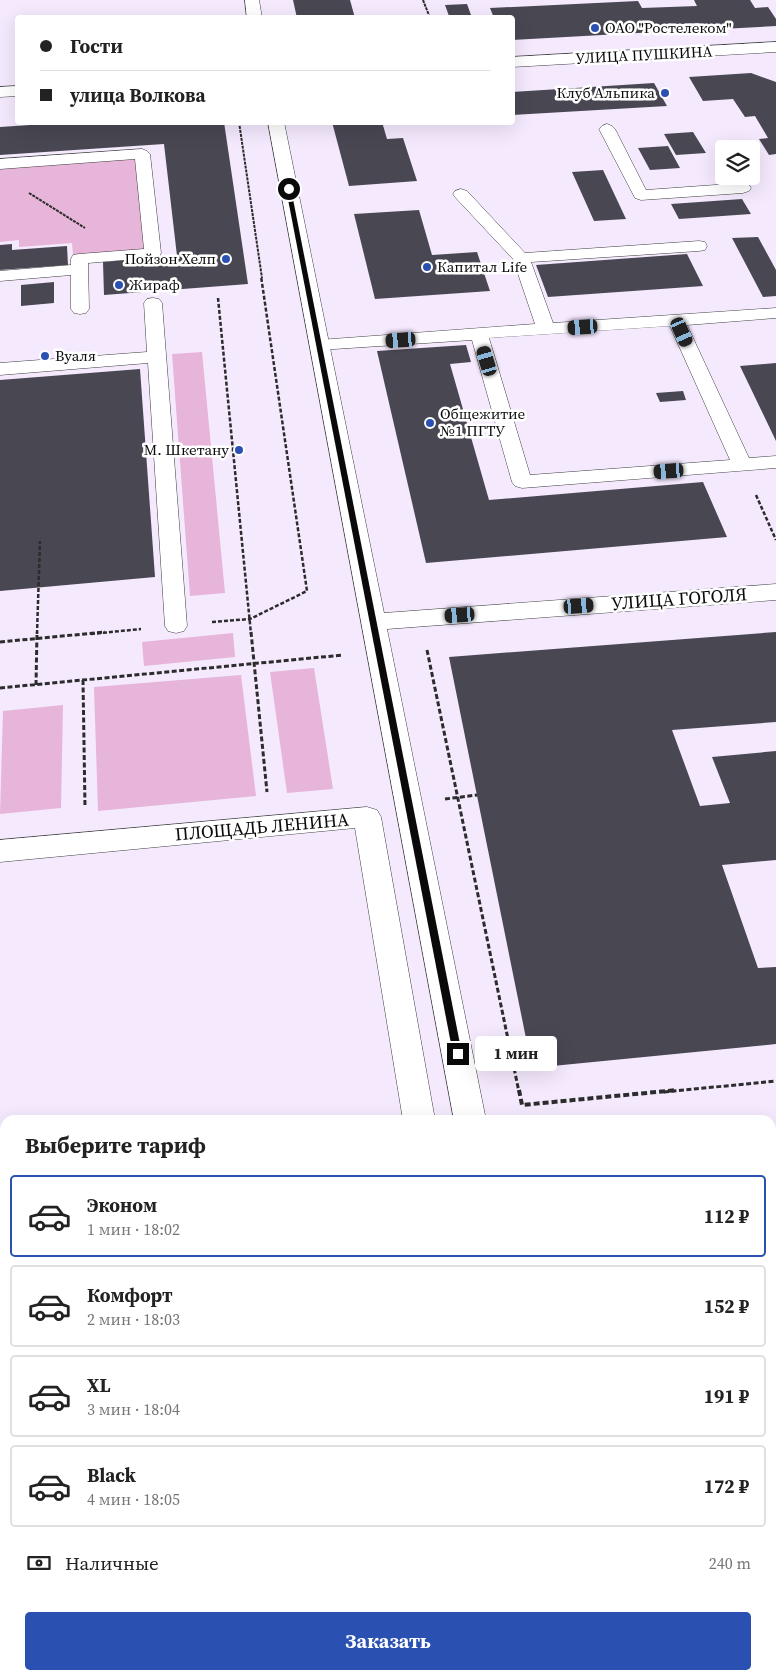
<!DOCTYPE html>
<html lang="ru">
<meta charset="utf-8">
<style>
:root{--surface:#fff;--page:#f6f6f6;--text:#222;--muted:#767676;--line:#e0e0e0;--accent:#2a50b2}
body{margin:0;font-family:"Source Serif 4",serif;background:var(--page);color:var(--text);height:100vh;display:flex;flex-direction:column;font-size:19px;white-space:nowrap}
*{box-sizing:border-box;margin:0}
p{font-size:16px;color:var(--muted)}
.icon{flex:none;width:28px;height:28px;fill:none;stroke:currentColor;stroke-width:2;stroke-linecap:round;stroke-linejoin:round}
.map{position:relative;flex:1;overflow:hidden}
.details{position:absolute;left:0px;top:1115px;width:776px;height:565px;display:flex;flex-direction:column;background:var(--surface);border-radius:15px 15px 0 0;box-shadow:0 5px 20px #0002}
.details>*{flex:none}
.hud{position:absolute;left:15px;top:15px;width:500px;height:110px;border-radius:5px;box-shadow:0 5px 20px #0002;display:grid;align-content:center;height:110px;padding:0 25px;background:var(--surface)}
.buttons{position:absolute;left:715px;top:140px;display:grid;gap:10px}
.buttons a{display:grid;place-items:center;width:45px;height:45px;border-radius:5px;background:var(--surface);box-shadow:0 5px 20px #0002;font-size:25px}
.end{position:absolute;width:22px;height:22px;margin:-11px;border:6px solid #0a0a0a;background:#fff;box-shadow:0 0 0 2px #fff}
.from{border-radius:50%}
.bubble{position:absolute;height:35px;border-radius:5px;background:var(--surface);box-shadow:0 5px 20px #0002;font-size:16px;font-weight:700;line-height:35px;text-align:center}
.car{position:absolute;width:15px;height:30px;margin:-15px -8px;border-radius:6px;box-shadow:0 0 4px 1px #0007;background:linear-gradient(#222 24%,#8ab4d8 0 40%,#222 0 76%,#8ab4d8 0 86%,#222 0)}
.hud b{display:flex;align-items:center;gap:18px;height:48px;font-size:19px}
.hud b+b{border-top:1px solid var(--line)}
.hud i{width:12px;height:12px;background:var(--text)}
ul{padding:0;list-style:none}
li{display:flex;align-items:center;gap:15px;height:82px;margin:0 10px 8px;padding:0 15px;border:2px solid var(--line);border-radius:5px}
li div{flex:1}
li b{display:block;font-size:19px}
li em{font-style:normal;font-weight:700}
li.selected{border-color:var(--accent)}
li>.icon{width:45px;height:45px;stroke-width:1.5}
h2{padding:0 25px;font-size:22px;line-height:60px}
.pay{display:flex;align-items:center;gap:12px;height:55px;padding:0 25px;font-size:19px}
.pay p{margin-inline-start:auto}
.primary-button{display:flex;gap:10px;margin-top:auto;padding:10px 25px}
.primary-button a{flex:1;height:58px;border-radius:5px;background:var(--accent);color:#fff;font-size:20px;font-weight:700;line-height:58px;text-align:center}
.map>svg:first-child{display:block}
.green{fill:#e6b5d9}
.building{fill:#494752}
.lines{fill:none;stroke-linecap:round;stroke-linejoin:round}
.service-casing{stroke:#3d3d3d;stroke-width:1}
.pedestrian-casing{stroke:#3d3d3d;stroke-width:1}
.minor-casing{stroke:#3d3d3d;stroke-width:1}
.tertiary-casing{stroke:#3d3d3d;stroke-width:1}
.primary-casing{stroke:#1b1b1b;stroke-width:1}
.path-far3{stroke:#2c2c2c;stroke-width:2;stroke-dasharray:3 1;stroke-linecap:butt}
.path-far2{stroke:#2c2c2c;stroke-width:2.5;stroke-dasharray:4 2;stroke-linecap:butt}
.path-far1{stroke:#2c2c2c;stroke-width:3;stroke-dasharray:5 2.5;stroke-linecap:butt}
.path{stroke:#2c2c2c;stroke-width:4;stroke-dasharray:6 3;stroke-linecap:butt}
.service{fill:#fff;fill-rule:evenodd}
.pedestrian{fill:#fff;fill-rule:evenodd}
.minor{fill:#fff;fill-rule:evenodd}
.tertiary{fill:#fff;fill-rule:evenodd}
.primary{fill:#af65f2;fill-rule:evenodd}
.route{fill:#0a0a0a}
.poi-dot{fill:#2a50b2;stroke:#fff;stroke-width:2}
.labels{text-anchor:middle;stroke-width:5;stroke-linejoin:round;paint-order:stroke}
.far-poi-label{font-size:15px;fill:#0a0a0a;stroke:#fff;text-anchor:start}
.far-street-label{font-size:15px;fill:#0a0a0a;stroke:#fff}
.street-label{font-size:18px;fill:#0a0a0a;stroke:#fff}
</style>
<div class="map">
<svg width="776" height="1680" viewBox="0 0 776 1680">
<rect width="100%" height="100%" fill="#f5e9fe"/>
<path class="green" d="M136 158 144 250 73 255 72 243 19 247V240L0 242V167Z
M202 352 225 593 190 596 172 354Z
M233 633 235 657 144 666 142 642Z
M314 668 333 789 287 793 270 672Z
M241 675 256 796 98 811 94 687Z
M63 705 61 808 0 814 3 711Z"/>
<path class="building" d="M293 0H350L355 18H297Z
M694 0H750L755 8 768 7 776 19V26L703 30 699 23 652 26 656 32 512 40V18H494L490 8 638 1 642 8 697 6Z
M467 4 471 15 449 16 445 5Z
M751 73 776 82V154L769 155 759 139 768 138 755 116 745 117 733 99 703 101 689 77Z
M654 83 667 106 512 115V92Z
M75 122H224L248 284 104 295 103 262 177 256 164 144 0 155V127Z
M332 122H382L387 139 403 138 417 181 349 186Z
M693 132 706 153 676 155 664 134Z
M668 146 680 168 650 170 638 148Z
M603 170 626 219 594 221 572 172Z
M742 199 751 214 679 219 671 204Z
M419 210 432 255 477 252 490 291 375 299 354 214Z
M758 237 776 270V296L763 297 732 238Z
M12 244V250L67 246 68 265 0 270V245Z
M687 254 703 286 548 297 536 265Z
M54 282V303L21 306V285Z
M466 345 471 362 450 364 489 500 703 482 727 537 426 563 377 351Z
M776 363V441L740 366Z
M140 369 155 577 0 591V380Z
M683 391 686 400 660 402 656 393Z
M776 632V722L672 730 700 806 730 803 712 757 776 751V860L722 865 758 968 776 967V1044L532 1068 449 657Z
M776 1340V1680H726L725 1675H771V1341Z
M5 1433V1578H0V1434Z
M312 1675H465L466 1680H312Z"/>
<g class="lines">
<g class="service-casing">
<path id="service" d="M607 124 612 126 615 129 646 190 743 183 749 185 751 188 749 191 743 193 641 200 635 198 599 129 602 126Z
M142 149 147 151 150 154 161 253 159 257 88 263 89 309 86 313 80 314 74 313 71 309V275L0 281V271L71 265V259L73 255 79 254 144 249 135 159 0 169V159Z
M461 189 467 191 525 253 699 241 705 242 707 246 705 250 699 251 531 262 553 323 776 308V318L687 325 749 458 776 456V468L522 488 515 486 512 482 472 340 319 350 313 349 310 345 313 341 319 340 535 324 513 259 455 197 453 194 455 191ZM670 326 730 460 530 475 489 338Z
M153 298 159 299 162 303 187 626 184 631 176 633 168 631 165 626 148 363 0 375V363L147 352 144 303 147 299Z
M5 1619V1655L0 1656V1620Z
M64 1675H100V1680H64Z"/>
</g>
<g class="pedestrian-casing">
<path id="pedestrian" d="M367 807 377 810 381 817 435 1120H403L355 828 0 862V840Z
M5 1172V1202L0 1203V1173Z"/>
</g>
<g class="minor-casing">
<path id="minor" d="M245 0H259L262 18H247Z
M268 122H284L384 613 776 584V600L387 629 486 1120H454Z"/>
</g>
<g class="tertiary-casing">
<path id="tertiary" d="M776 42V52L512 67V57Z
M18 86V96L0 97V87Z
M570 1675H610L611 1680H571Z"/>
</g>
<g class="primary-casing">
<path id="primary" d="M776 1146V1174L771 1175V1147Z
M771 1194H776V1224H771Z
M5 1224V1254L0 1255V1225Z
M0 1295H5V1327L0 1329Z"/>
</g>
<path class="path-far3" d="M423 0 430 18
M239 122 262 278
M29 193 85 228"/>
<path class="path-far2" d="M218 298 251 634
M756 495 776 540
M212 622 250 619 307 591 261 276
M37 634 40 541
M91 634 141 629"/>
<path class="path-far1" d="M251 632 267 792
M0 642 105 632
M427 650 519 1092
M83 680 85 807
M36 685 37 632
M0 688 343 655
M445 799 477 795
M664 1092 776 1081"/>
<path class="path" d="M519 1090 522 1105 677 1090
M771 1298 776 1297
M230 1675V1680
M474 1675 475 1680
M671 1675 673 1680"/>
<use href="#service" class="service"/>
<use href="#pedestrian" class="pedestrian"/>
<use href="#minor" class="minor"/>
<use href="#tertiary" class="tertiary"/>
<use href="#primary" class="primary"/>
</g>
<path class="route" d="M289 187 291 189 462 1054 458 1058 453 1054 286 189Z"/>
<g class="poi-dot">
<circle cx="595" cy="28" r="5"/>
<circle cx="665" cy="93" r="5"/>
<circle cx="226" cy="259" r="5"/>
<circle cx="427" cy="267" r="5"/>
<circle cx="119" cy="285" r="5"/>
<circle cx="45" cy="356" r="5"/>
<circle cx="430" cy="423" r="5"/>
<circle cx="239" cy="450" r="5"/>
</g>
<g class="labels">
<g class="far-poi-label">
<text x="605" y="33">ОАО "Ростелеком"</text>
<text x="655" y="98" text-anchor="end">Клуб Альпика</text>
<text x="216" y="264" text-anchor="end">Пойзон Хелп</text>
<text x="437" y="272">Капитал Life</text>
<text x="129" y="290">Жираф</text>
<text x="55" y="361">Вуаля</text>
<text x="440" y="419">Общежитие<tspan x="440" dy="17">№1 ПГТУ</tspan></text>
<text x="229" y="455" text-anchor="end">М. Шкетану</text>
</g>
<g class="far-street-label">
<text transform="translate(644 55) rotate(-3)" y="5">УЛИЦА ПУШКИНА</text>
</g>
<g class="street-label">
<text transform="translate(679 599) rotate(-4)" y="6">УЛИЦА ГОГОЛЯ</text>
<text transform="translate(262 827) rotate(-5)" y="6">ПЛОЩАДЬ ЛЕНИНА</text>
</g>
</g>
</svg>
<div class="buttons">
<a><svg class="icon" aria-label="layers" viewBox="0 0 24 24"><path d="M12 4l9 5-9 5-9-5zM3 14l9 5 9-5"/></svg></a>
</div>
<i class="end from" style="left:289px;top:189px"></i>
<i class="end" style="left:458px;top:1054px"></i>
<div class="bubble" style="left:475px;top:1036px;width:82px">1 мин</div>
<i class="car" style="left:583px;top:327px;rotate:266deg"></i>
<i class="car" style="left:682px;top:332px;rotate:156deg"></i>
<i class="car" style="left:401px;top:340px;rotate:266deg"></i>
<i class="car" style="left:487px;top:361px;rotate:343deg"></i>
<i class="car" style="left:669px;top:471px;rotate:266deg"></i>
<i class="car" style="left:579px;top:606px;rotate:86deg"></i>
<i class="car" style="left:460px;top:615px;rotate:266deg"></i>
<div class="hud">
<b><i class="from"></i>Гости</b>
<b><i></i>улица Волкова</b>
</div>
<section class="details">
<h2>Выберите тариф</h2>
<ul>
<li class="selected"><svg class="icon" aria-label="car" viewBox="0 0 24 24"><path d="M5 17H2v-5l4-1 3-4h7l3 4 3 1v5h-3M9 17h6M6 11h13"/><circle cx="7" cy="17" r="2"/><circle cx="17" cy="17" r="2"/></svg><div><b>Эконом</b><p>1 мин · 18:02</p></div><em>112 ₽</em></li>
<li><svg class="icon" aria-label="car" viewBox="0 0 24 24"><path d="M5 17H2v-5l4-1 3-4h7l3 4 3 1v5h-3M9 17h6M6 11h13"/><circle cx="7" cy="17" r="2"/><circle cx="17" cy="17" r="2"/></svg><div><b>Комфорт</b><p>2 мин · 18:03</p></div><em>152 ₽</em></li>
<li><svg class="icon" aria-label="car" viewBox="0 0 24 24"><path d="M5 17H2v-5l4-1 3-4h7l3 4 3 1v5h-3M9 17h6M6 11h13"/><circle cx="7" cy="17" r="2"/><circle cx="17" cy="17" r="2"/></svg><div><b>XL</b><p>3 мин · 18:04</p></div><em>191 ₽</em></li>
<li><svg class="icon" aria-label="car" viewBox="0 0 24 24"><path d="M5 17H2v-5l4-1 3-4h7l3 4 3 1v5h-3M9 17h6M6 11h13"/><circle cx="7" cy="17" r="2"/><circle cx="17" cy="17" r="2"/></svg><div><b>Black</b><p>4 мин · 18:05</p></div><em>172 ₽</em></li>
</ul>
<div class="pay"><svg class="icon" aria-label="cash" viewBox="0 0 24 24"><path d="M3 7h18v10H3z"/><circle cx="12" cy="12" r="2"/></svg>Наличные<p>240 m</p></div>
<div class="primary-button"><a>Заказать</a></div>
</section>
</div>
